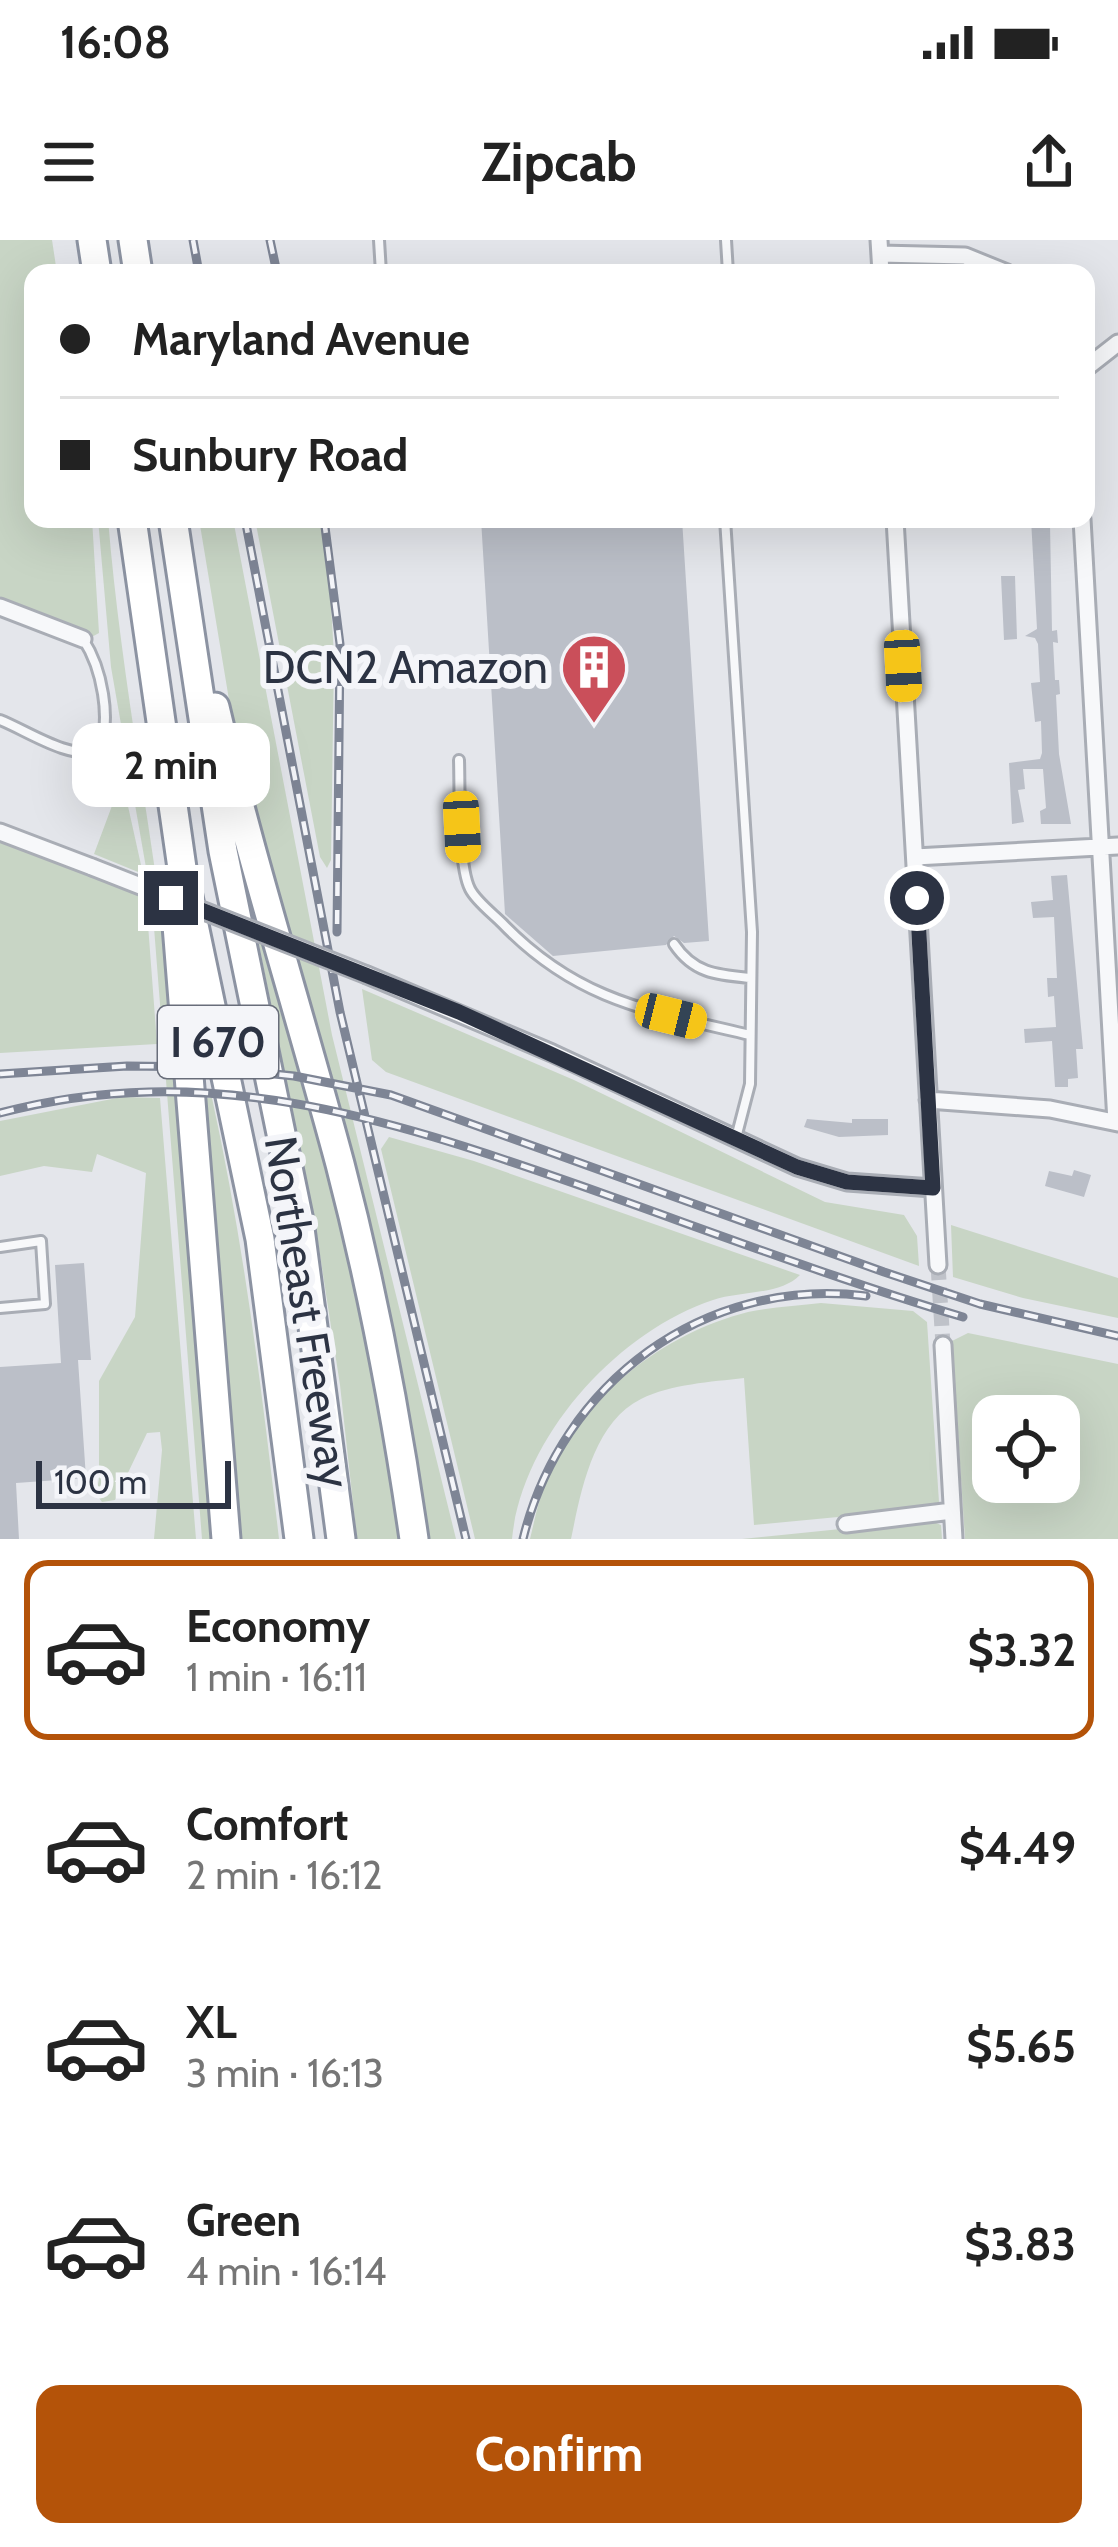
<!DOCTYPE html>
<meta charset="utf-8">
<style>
:root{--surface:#fff;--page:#f6f6f6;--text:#222;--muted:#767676;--line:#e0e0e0;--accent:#b45309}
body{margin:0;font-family:Cabin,sans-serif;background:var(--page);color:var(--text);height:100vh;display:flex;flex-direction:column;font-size:45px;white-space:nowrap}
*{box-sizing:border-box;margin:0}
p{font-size:39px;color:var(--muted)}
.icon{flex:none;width:66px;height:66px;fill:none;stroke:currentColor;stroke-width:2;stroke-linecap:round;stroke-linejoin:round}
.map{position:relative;height:1299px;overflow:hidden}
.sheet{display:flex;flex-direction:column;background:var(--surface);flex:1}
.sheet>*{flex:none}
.top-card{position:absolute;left:24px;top:24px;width:1071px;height:264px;border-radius:24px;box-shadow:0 12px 48px #0002;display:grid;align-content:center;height:264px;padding:0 36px;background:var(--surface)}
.tools{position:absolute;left:972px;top:1155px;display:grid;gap:24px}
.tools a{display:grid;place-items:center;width:108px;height:108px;border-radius:24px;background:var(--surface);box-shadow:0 12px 48px #0002;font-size:60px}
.scale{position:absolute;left:36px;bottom:30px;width:195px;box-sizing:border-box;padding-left:12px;border:6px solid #2c3343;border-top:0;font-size:33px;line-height:42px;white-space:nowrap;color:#2c3343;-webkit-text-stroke:9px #f4f5f9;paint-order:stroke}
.end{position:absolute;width:54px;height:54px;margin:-27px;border:15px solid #2c3343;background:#fff;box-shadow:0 0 0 6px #fff}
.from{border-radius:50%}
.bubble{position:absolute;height:84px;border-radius:24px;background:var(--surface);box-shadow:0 12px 48px #0002;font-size:39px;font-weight:800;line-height:84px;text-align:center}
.car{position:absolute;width:36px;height:72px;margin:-36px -18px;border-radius:15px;box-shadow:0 0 9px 3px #0007;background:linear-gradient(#f5c518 24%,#345 0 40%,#f5c518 0 76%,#345 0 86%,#f5c518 0)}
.top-card b{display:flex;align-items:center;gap:42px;height:114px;font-size:45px}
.top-card b+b{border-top:3px solid var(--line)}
.top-card i{width:30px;height:30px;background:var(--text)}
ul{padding:21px 0 0;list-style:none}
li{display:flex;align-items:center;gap:36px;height:180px;margin:0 24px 18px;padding:0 12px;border:6px solid transparent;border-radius:24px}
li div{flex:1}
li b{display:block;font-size:45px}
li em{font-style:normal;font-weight:800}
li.active{border-color:var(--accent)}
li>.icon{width:108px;height:108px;stroke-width:1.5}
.button{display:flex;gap:24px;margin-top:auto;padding:24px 36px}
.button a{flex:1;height:138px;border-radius:24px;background:var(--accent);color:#fff;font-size:48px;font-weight:800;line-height:138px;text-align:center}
.status{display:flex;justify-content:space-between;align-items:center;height:84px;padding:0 60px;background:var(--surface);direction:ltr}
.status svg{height:33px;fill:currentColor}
header{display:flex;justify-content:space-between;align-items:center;height:156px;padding:0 36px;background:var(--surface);font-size:54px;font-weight:800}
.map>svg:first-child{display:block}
.green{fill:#c8d5c5;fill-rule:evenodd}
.building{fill:#bbbfc8}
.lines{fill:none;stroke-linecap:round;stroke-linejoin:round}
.street-tunnel{stroke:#bfc2c9;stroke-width:15;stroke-dasharray:15 8;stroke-linecap:butt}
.lane-casing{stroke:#a9adb5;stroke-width:14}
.street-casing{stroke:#a9adb5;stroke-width:21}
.highway-casing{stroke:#8c93a2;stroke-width:33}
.lane{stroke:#f7f8fa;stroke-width:8}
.street{stroke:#f7f8fa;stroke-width:15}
.highway{stroke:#fff;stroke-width:27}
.rail-casing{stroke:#7e8595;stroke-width:9}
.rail{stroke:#f4f5f9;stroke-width:4.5;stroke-dasharray:14;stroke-linecap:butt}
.street-bridge-casing{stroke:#a9adb5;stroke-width:21;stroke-linecap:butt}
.street-bridge{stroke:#f7f8fa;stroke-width:15}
.route{stroke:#2c3343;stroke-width:15}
.labels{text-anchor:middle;stroke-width:12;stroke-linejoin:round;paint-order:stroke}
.shield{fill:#f4f5f9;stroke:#686d7a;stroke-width:3}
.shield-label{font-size:42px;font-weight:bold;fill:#2c3343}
.poi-label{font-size:45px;fill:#2c3343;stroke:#f4f5f9;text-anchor:end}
.street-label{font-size:45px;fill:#2c3343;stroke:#f4f5f9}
</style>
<div class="status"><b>16:08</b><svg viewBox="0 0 49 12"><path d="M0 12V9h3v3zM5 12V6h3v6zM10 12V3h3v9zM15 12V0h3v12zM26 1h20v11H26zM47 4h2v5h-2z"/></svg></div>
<header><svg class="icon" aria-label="menu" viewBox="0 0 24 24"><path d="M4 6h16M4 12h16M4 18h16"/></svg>Zipcab<svg class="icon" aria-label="share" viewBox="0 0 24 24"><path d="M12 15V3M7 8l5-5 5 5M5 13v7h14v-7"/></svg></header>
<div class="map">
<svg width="1118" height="1299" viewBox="0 0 1118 1299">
<rect width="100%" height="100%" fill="#e4e6eb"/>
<path class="green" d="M0 0H52L57 33H33V279H92L99 393 88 399 4 367 0 356Z
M98 279H108C122 450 158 617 175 788 191 958 201 1129 214 1299H202L152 662 111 427Z
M199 279H233L332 795 456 1299H424L239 520Z
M255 279H326L334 416 331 620 327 628 320 617Z
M122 539 143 634 94 614Z
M0 601 146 658 157 804 0 813Z
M264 694 346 986 404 1299H357L340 1145 316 989 257 695Z
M362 749 574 840 825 962 904 975 917 996 919 1026 386 832 372 820Z
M122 857 160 858 196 1299H154L162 1210 160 1192 147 1193 115 1260 102 1262 96 1254 99 1239V1141L135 1077 146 933 97 914 92 932 44 926 0 936V881Z
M196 858H212C244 1004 262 1151 279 1299H233Z
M389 897 474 921 800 1035C781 1055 740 1051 713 1060 617 1092 522 1197 512 1299H475L381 909Z
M951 985 1118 1038V1078L1023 1058 953 1037Z
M821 1063 913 1071 927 1082 939 1262 932 1268 754 1285 744 1138C711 1142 671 1144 641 1159 593 1183 581 1251 571 1299H530C535 1279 539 1256 548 1237 585 1155 662 1094 748 1072 771 1067 798 1066 821 1063Z
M968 1093 1118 1124V1299H965L952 1101ZM993 1176H1059V1242H993Z
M929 1280 941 1285 942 1299H742Z"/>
<path class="building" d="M481 279H682L709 701 684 703 674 696 666 705 553 716 505 674Z
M1031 279H1047L1050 284 1052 391 1057 390 1058 403 1053 402 1055 440H1059L1060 454 1056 455 1059 514 1071 584H1041L1040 571 1046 568 1043 529H1023L1025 549 1018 550 1024 582 1012 584 1009 523 1040 519 1042 513 1041 481 1035 482 1031 443 1040 442 1038 404 1035 398 1025 396 1037 389Z
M1001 336H1015L1017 399 1004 400Z
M1067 635 1083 809H1076L1078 838 1068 839V847H1055L1052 801 1025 803 1024 789 1056 787 1054 756 1048 757 1047 738H1057L1054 677 1033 678 1031 662 1053 660 1051 636Z
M807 879 852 883V879H888V895L839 897 804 887Z
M1074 930 1091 935 1084 957 1045 946 1049 931 1072 936Z
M84 1023 91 1120H78L86 1238 16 1243 19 1299H0V1127L61 1123 55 1025Z"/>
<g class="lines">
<path class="street-tunnel" d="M938 1025 943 1105"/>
<g class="lane-casing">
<path id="lane" d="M379 0 381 33
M726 0 728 33
M725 279 752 692 750 844 736 898
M0 480C28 491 69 520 99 511 112 479 102 428 83 399
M459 520C460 549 458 626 470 649 476 661 492 673 502 683 577 761 649 771 750 795
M674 704C694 734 718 735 751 738
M0 1007 41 1001 45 1064 0 1068"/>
</g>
<g class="street-casing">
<path id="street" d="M879 0 881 33
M880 14 965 16 1007 33
M1086 128 1118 103
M895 279 938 1025
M1082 279 1116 882
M0 367 83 399
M0 592 92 627
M915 617 1118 606
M367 735 552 813 797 927 847 942 933 948
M928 860 1050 869 1118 883
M943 1105 954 1299
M846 1284 952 1271"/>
</g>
<g class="highway-casing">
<path id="highway" d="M92 0 97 33
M133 0 138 33
M132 279 182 628 260 999 299 1299
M173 279 223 611 299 981 341 1299
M215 467C251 621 299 771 340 924 372 1047 396 1173 414 1299
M176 673 226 1299"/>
</g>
<use href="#lane" class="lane"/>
<use href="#street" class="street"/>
<use href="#highway" class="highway"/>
<g class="rail-casing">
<path id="rail" d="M193 0 199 33
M270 0 277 33
M245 279 340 772 466 1299
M324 279 340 404 337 692
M0 834 127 826 207 827 294 836 391 855 884 1032 980 1064 1118 1096
M0 873C204 819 384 877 576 944 704 989 832 1038 963 1077
M523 1299C561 1143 704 1036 866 1056"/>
</g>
<use href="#rail" class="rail"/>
<g class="street-bridge-casing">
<path id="street-bridge" d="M92 627 367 735"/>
</g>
<use href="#street-bridge" class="street-bridge"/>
</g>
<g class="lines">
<path class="route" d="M171 658 459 772 797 927 847 942 933 948 917 658"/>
</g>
<defs>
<g id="building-pin" transform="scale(3.45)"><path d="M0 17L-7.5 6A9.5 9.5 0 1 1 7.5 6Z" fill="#ca4f5a" stroke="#f4f5f9"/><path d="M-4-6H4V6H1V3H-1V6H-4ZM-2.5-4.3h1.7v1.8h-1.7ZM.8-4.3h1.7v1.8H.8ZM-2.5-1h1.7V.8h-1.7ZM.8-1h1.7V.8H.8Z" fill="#fff"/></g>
</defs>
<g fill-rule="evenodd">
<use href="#building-pin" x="594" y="427"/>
</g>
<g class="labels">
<rect class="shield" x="158" y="766" width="120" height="72" rx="9"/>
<g class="shield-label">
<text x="218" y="817">I 670</text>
</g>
<g class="poi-label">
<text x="548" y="443">DCN2 Amazon</text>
</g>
<g class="street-label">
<text transform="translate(308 1072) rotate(81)" y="16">Northeast Freeway</text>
</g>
</g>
</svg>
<div class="tools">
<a><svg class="icon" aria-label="locate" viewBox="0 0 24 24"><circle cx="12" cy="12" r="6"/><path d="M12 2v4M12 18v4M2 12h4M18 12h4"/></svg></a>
</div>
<div class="scale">100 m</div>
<i class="end from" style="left:917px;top:658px"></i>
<i class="end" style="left:171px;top:658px"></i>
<div class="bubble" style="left:72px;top:483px;width:198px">2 min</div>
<i class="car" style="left:903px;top:426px;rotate:177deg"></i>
<i class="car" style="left:462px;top:587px;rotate:177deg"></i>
<i class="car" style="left:671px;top:776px;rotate:104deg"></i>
<div class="top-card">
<b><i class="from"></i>Maryland Avenue</b>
<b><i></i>Sunbury Road</b>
</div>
</div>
<section class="sheet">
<ul>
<li class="active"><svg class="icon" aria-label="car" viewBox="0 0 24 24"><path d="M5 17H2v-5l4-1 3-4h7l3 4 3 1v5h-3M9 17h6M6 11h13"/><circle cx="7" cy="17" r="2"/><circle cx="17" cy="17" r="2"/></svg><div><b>Economy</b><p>1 min · 16:11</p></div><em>$3.32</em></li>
<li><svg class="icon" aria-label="car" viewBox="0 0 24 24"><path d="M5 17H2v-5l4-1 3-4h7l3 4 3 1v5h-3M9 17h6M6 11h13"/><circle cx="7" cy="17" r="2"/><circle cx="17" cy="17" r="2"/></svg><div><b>Comfort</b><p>2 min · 16:12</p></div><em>$4.49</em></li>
<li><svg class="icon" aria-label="car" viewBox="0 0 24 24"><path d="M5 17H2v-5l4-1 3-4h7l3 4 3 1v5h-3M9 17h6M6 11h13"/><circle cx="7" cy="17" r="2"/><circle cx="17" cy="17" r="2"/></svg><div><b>XL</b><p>3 min · 16:13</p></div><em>$5.65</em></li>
<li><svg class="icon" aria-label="car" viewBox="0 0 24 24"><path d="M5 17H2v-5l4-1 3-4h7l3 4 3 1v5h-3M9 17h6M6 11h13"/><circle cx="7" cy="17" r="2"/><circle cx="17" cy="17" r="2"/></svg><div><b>Green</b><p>4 min · 16:14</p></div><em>$3.83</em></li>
</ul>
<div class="button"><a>Confirm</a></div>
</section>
